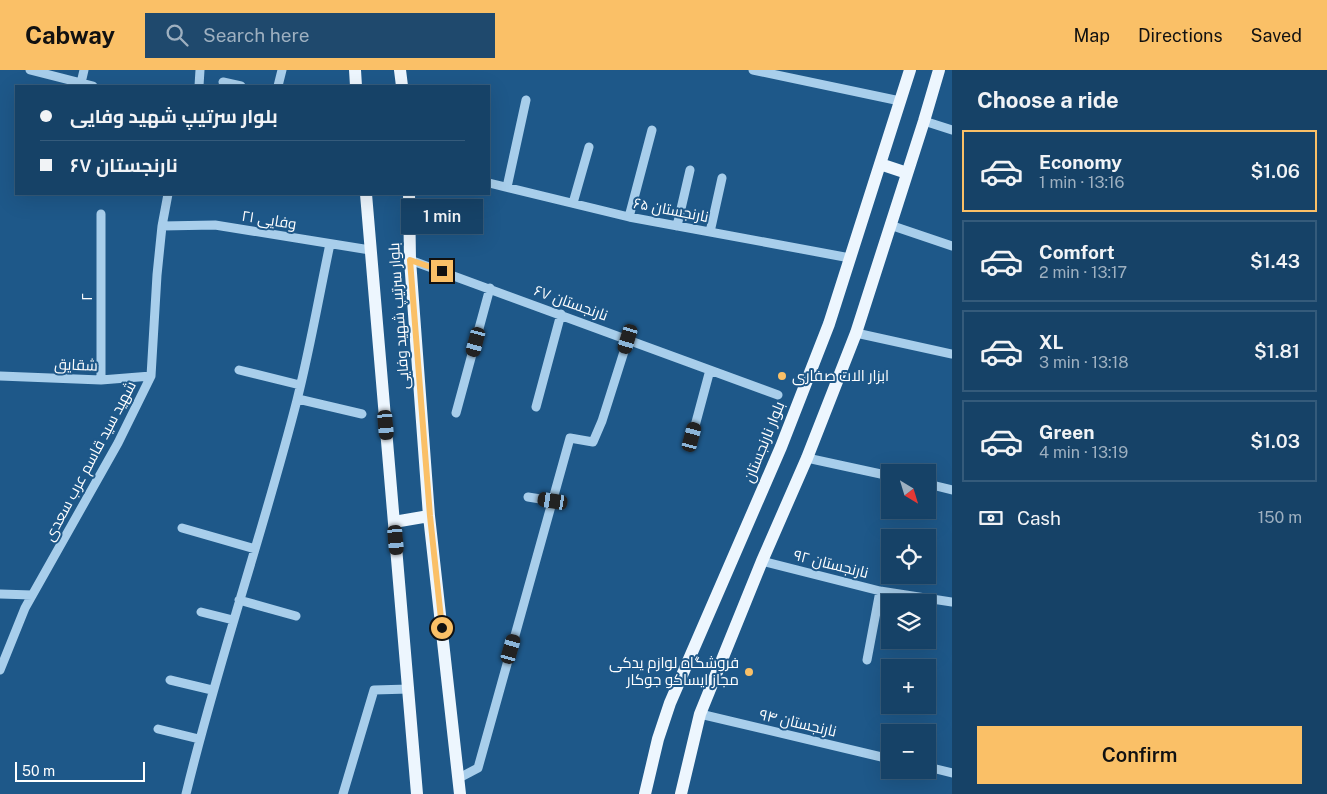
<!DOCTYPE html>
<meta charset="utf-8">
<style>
:root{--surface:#164267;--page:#1f496d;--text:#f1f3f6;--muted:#9eb0c0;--line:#355b7b;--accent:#fac067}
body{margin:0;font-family:"Public Sans",Cairo,sans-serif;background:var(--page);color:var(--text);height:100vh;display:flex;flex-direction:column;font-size:19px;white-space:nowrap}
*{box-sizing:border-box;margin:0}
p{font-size:16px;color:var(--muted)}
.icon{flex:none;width:28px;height:28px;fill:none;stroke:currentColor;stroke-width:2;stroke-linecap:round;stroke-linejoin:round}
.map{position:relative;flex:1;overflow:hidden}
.side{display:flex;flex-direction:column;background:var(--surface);width:375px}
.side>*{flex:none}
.banner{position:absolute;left:15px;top:15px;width:475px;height:110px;border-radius:0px;box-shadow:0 5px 20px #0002,0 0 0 1px var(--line);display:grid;align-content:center;height:110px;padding:0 25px;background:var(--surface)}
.needle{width:32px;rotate:142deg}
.buttons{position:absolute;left:881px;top:394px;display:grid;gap:10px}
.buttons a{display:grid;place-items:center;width:55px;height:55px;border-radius:0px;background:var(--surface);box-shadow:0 5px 20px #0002,0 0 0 1px var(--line);font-size:25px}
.scale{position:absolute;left:15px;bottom:12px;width:130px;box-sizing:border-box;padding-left:5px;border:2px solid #fff;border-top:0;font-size:14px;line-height:18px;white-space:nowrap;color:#fff;-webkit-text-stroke:4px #1e5889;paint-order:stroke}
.end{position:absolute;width:22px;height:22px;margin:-11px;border:6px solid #fac067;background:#111;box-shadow:0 0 0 2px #111}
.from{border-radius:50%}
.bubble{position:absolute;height:35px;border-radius:0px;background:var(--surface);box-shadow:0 5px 20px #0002,0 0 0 1px var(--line);font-size:16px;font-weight:600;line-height:35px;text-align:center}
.car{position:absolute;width:15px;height:30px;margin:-15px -8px;border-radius:6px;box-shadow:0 0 4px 1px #0007;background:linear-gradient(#222 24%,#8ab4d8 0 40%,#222 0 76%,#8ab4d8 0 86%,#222 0)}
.banner b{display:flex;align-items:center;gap:18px;height:48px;font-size:19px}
.banner b+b{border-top:1px solid var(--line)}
.banner i{width:12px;height:12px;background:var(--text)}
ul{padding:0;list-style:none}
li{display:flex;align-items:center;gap:15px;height:82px;margin:0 10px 8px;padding:0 15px;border:2px solid var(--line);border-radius:0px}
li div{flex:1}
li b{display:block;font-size:19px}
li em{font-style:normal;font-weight:600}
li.current{border-color:var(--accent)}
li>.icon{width:45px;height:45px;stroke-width:1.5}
h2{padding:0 25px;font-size:22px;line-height:60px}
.pay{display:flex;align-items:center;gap:12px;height:55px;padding:0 25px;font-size:19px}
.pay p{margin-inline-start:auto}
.action{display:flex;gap:10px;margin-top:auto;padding:10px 25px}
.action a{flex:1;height:58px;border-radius:0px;background:var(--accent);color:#111;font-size:20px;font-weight:600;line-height:58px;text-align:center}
header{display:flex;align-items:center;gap:30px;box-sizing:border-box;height:70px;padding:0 25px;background:var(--accent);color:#111}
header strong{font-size:24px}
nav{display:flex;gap:28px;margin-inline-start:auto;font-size:18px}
.search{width:350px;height:45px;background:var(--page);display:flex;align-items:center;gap:12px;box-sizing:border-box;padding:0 18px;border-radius:0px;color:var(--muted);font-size:19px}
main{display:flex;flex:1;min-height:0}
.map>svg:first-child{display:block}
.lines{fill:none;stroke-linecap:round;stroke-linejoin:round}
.minor{stroke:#a8ceeb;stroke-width:9}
.major{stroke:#edf6fe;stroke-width:12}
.route{stroke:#fac067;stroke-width:6}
.poi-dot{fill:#fac067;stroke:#1e5889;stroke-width:2}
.labels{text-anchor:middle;stroke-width:4;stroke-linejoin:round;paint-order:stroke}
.street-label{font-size:15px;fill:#fff;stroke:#1e5889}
.poi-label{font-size:15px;fill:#fff;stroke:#1e5889;text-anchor:start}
</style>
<header>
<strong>Cabway</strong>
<div class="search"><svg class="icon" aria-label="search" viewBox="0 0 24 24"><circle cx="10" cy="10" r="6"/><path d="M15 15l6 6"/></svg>Search here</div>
<nav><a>Map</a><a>Directions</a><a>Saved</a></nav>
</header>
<main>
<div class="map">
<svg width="952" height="724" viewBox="0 0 952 724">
<rect width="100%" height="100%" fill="#1e5889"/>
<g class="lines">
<path class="minor" d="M30 0 93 16
M753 0 900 31
M223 12 241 16
M81 13 84 0
M199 16 200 0
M278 16 282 0
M924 51 952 60
M489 113 629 147 850 188
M507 117 526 30
M573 133 589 77
M101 144V310
M629 147 652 60
M890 155 952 176
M162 156 215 155 370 180
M677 156 690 100
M710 162 722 108
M410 190 778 325
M856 263 952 284
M239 300 300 315
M0 306 101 310 151 306
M298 329 362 344
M536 337 561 244
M456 343 490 218
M692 367 710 300
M807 388 890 406
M928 414 952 420
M528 427 553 431
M182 458 255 479
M762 491 880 521 952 532
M0 524 32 525
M239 530 296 546
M201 542 233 550
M867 590 880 521
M0 600 25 538 118 373 151 306 157 205 162 156 168 124
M170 610 212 620
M700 644 890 689
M158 659 199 669
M928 697 952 703
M459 708 478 698 570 368 593 372 602 351 628 269
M186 724C218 591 263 463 297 330 310 279 319 226 330 174
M343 724 374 620 409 619"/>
<path class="major" d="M355 0 356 16
M400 0 402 16
M880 94 907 103
M366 124 417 724
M409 124 410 190 429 446 460 724
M394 452 429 446
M645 724 658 669 670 633 781 377 829 254 910 0
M681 724 700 644 762 491 807 388 856 263 924 51 939 0"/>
</g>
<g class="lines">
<path class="route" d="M442 201 410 190 430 446 442 558"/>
</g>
<g class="poi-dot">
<circle cx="782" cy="306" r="5"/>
<circle cx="749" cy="602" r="5"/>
</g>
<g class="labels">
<g class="street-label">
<text transform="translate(671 140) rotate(11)" y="5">نارنجستان ۶۵</text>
<text transform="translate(269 150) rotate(9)" y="5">وفایی ۲۱</text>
<text transform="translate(87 227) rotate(-90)" y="5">۲</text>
<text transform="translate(571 233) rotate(20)" y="5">نارنجستان ۶۷</text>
<text transform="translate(399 246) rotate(-94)" y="5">بلوار سرتیپ شهید وفایی</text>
<text transform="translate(76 295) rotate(2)" y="5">شقایق</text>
<text transform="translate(764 372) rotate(-68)" y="5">بلوار نارنجستان</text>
<text transform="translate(90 391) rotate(-62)" y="5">شهید سید قاسم عرب سعدی</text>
<text transform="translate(831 494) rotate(14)" y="5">نارنجستان ۹۲</text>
<text transform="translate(798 653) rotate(13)" y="5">نارنجستان ۹۴</text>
</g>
<g class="poi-label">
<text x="792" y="311">ابزار الات صفاری</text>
<text x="739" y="598" text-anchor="end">فروشگاه لوازم یدکی<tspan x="739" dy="17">مجاز ایساکو جوکار</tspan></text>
</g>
</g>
</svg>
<div class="buttons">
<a><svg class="needle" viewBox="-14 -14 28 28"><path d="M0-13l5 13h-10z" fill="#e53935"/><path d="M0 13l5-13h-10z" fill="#9eb0c0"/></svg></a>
<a><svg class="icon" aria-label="locate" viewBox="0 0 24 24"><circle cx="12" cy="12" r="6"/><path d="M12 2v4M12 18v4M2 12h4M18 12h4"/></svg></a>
<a><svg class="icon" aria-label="layers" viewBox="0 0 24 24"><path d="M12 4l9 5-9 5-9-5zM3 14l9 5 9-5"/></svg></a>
<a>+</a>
<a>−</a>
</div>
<div class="scale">50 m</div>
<i class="end from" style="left:442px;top:558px"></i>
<i class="end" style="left:442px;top:201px"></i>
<div class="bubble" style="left:401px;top:129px;width:82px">1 min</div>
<i class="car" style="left:628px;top:269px;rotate:197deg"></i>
<i class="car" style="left:476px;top:272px;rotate:195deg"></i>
<i class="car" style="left:386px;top:355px;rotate:175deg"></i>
<i class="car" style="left:692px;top:367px;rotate:15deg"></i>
<i class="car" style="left:553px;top:431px;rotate:279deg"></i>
<i class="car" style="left:396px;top:470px;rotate:175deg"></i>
<i class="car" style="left:511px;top:579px;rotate:16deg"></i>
<div class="banner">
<b><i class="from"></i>بلوار سرتیپ شهید وفایی</b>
<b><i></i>نارنجستان ۶۷</b>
</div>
</div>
<section class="side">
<h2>Choose a ride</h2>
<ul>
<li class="current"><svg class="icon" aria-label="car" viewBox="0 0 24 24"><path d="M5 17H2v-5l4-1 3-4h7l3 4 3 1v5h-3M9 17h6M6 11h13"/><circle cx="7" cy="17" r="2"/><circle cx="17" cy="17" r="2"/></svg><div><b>Economy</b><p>1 min · 13:16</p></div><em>$1.06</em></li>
<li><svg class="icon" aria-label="car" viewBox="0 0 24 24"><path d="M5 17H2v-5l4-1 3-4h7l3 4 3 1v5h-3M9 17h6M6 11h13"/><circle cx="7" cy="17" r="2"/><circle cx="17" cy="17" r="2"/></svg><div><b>Comfort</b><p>2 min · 13:17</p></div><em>$1.43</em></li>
<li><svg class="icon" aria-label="car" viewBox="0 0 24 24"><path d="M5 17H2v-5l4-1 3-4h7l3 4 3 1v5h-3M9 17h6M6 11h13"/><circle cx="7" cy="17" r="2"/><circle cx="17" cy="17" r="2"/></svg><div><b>XL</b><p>3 min · 13:18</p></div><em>$1.81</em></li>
<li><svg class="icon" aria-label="car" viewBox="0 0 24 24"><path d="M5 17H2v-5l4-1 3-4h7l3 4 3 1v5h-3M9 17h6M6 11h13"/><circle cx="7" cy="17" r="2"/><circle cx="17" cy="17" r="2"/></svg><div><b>Green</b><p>4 min · 13:19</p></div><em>$1.03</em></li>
</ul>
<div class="pay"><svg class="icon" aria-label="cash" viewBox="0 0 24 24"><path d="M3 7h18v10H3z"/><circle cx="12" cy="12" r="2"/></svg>Cash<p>150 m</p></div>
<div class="action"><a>Confirm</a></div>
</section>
</main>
